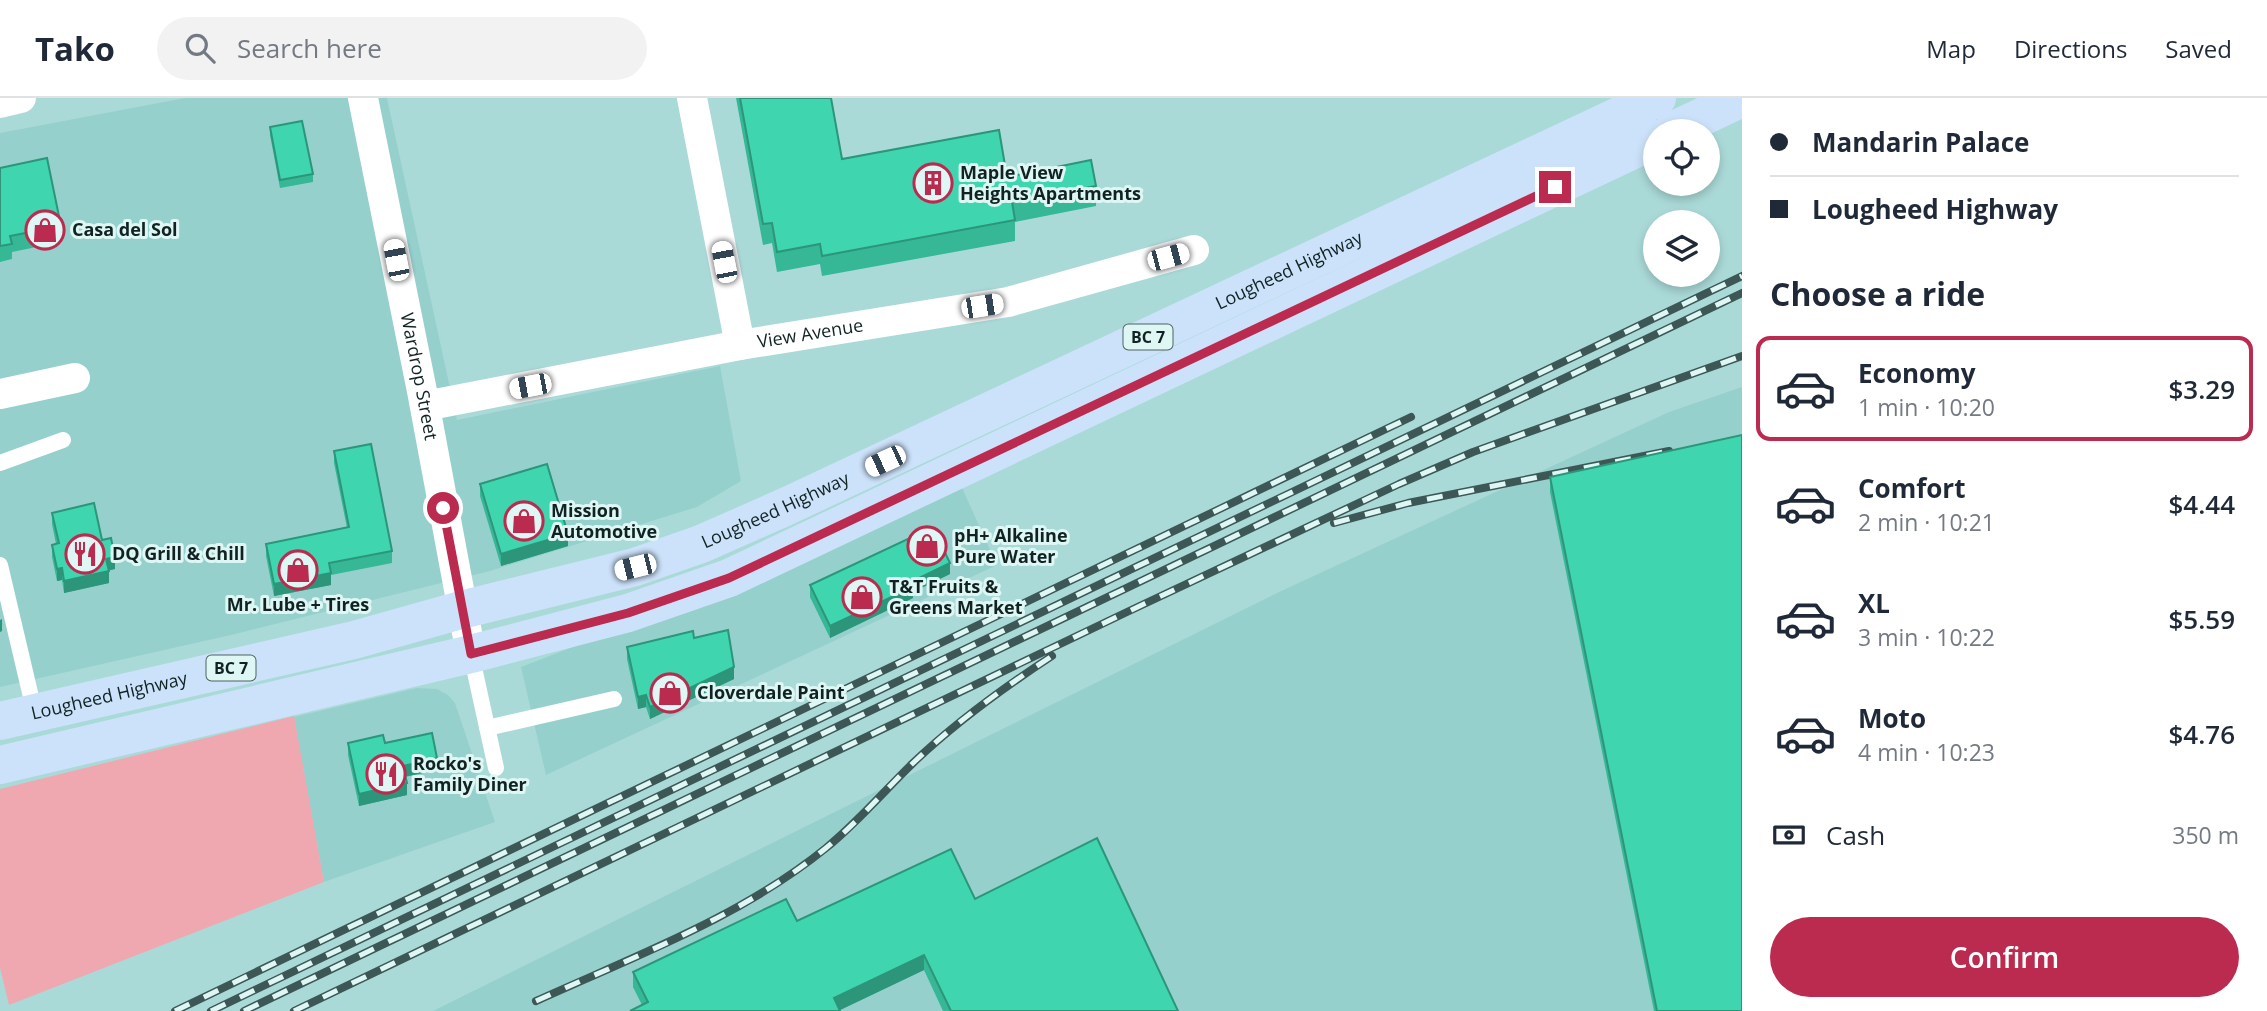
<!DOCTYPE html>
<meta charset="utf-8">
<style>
:root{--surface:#fff;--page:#f2f2f3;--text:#1f2937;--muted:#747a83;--line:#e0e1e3;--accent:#bb2b4f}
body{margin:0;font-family:"Open Sans",sans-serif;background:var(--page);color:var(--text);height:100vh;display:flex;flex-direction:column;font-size:26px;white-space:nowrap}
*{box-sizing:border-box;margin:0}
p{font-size:23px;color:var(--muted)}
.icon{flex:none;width:38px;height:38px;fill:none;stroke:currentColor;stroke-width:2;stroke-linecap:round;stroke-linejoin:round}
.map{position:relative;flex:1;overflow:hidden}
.details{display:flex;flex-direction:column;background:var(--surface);width:525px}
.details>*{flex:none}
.guide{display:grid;align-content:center;height:154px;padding:0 28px;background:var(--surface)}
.fabs{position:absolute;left:1643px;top:21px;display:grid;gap:14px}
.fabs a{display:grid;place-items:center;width:77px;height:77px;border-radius:50%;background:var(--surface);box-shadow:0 4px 10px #0003;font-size:35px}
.end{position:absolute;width:32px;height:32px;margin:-16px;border:9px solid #bb2b4f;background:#fff;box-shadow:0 0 0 4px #fff}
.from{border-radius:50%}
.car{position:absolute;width:21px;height:42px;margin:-21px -10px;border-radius:9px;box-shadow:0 0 5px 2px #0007;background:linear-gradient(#fff 24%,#345 0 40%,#fff 0 76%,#345 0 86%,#fff 0)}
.guide b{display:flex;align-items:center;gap:24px;height:66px;font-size:26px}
.guide b+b{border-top:2px solid var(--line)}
.guide i{width:18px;height:18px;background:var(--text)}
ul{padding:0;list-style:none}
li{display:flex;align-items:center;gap:21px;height:105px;margin:0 14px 10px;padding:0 14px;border:4px solid transparent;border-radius:14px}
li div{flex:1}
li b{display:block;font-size:26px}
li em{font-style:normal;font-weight:600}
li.selected{border-color:var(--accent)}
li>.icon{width:63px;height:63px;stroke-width:1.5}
h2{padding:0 28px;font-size:32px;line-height:84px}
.pay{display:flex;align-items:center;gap:18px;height:77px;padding:0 28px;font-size:26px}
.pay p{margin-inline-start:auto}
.action{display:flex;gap:14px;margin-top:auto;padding:14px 28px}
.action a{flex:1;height:80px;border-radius:42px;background:var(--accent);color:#fff;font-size:28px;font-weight:600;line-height:80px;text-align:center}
header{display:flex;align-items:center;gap:42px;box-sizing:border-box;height:98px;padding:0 35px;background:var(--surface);border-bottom:2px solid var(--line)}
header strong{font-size:33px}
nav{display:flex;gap:38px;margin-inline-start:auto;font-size:24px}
.search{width:490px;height:63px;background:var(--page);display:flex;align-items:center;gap:18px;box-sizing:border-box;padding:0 24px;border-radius:38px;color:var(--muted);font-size:26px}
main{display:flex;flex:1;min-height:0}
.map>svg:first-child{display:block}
.built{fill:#95d0cd}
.green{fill:#f0a8b0}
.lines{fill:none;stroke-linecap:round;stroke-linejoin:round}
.lane{stroke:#fff;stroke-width:16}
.street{stroke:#fff;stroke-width:30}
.primary{stroke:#cce2fa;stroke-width:38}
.rail-casing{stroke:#3c5756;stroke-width:8}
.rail{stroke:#def6f4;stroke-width:5;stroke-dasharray:16;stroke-linecap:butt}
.wall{fill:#36b796}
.shaded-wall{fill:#2c957a}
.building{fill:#3fd5af;stroke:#2c957a;stroke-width:2}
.route{stroke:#bb2b4f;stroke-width:9}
.labels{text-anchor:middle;stroke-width:6;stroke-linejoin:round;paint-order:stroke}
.shield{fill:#def6f4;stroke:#4e6261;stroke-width:2}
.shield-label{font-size:16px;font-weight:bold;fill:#102322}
.poi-label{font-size:18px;font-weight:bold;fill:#102322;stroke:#def6f4;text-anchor:start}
.street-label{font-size:18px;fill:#102322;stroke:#def6f4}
</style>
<header>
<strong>Tako</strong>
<div class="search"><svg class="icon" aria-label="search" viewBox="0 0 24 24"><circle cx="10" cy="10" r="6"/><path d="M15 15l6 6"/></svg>Search here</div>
<nav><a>Map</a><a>Directions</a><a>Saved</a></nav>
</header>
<main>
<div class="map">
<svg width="1742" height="913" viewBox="0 0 1742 913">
<rect width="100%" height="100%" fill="#aadad8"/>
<path class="built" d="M185 0H387L457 322 720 268 741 383 697 409 490 473 231 537 0 589V35Z
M1742 289V913H433L1279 494 1669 314Z
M958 381 997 467 546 677 521 569 726 490Z
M417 590 437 591 448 597 455 605 495 724 324 784 294 619Z"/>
<path class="green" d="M294 618 324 784 9 907 0 870V691Z"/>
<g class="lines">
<path class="lane" d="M0 365 63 342
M0 467 35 616
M471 556 496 670
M487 630 614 601"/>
<g class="street">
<path id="s1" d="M363 0 422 293 471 556"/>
<path d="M692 0 740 247"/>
<path d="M0 5 21 0"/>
<path d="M0 296 75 280"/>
<path id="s2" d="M425 308 740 247 1008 204 1194 152"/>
</g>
<g class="primary">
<path d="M1672 33 1742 0"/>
<path id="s3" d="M0 623 354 542 461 512 635 469 701 446 785 409 1657 0"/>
<path d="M0 667 471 556 628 515 729 480 1656 41"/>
</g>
<g class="rail-casing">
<path id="rail" d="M1334 425 1408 405 1669 353
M536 903C635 858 741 819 826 750 858 724 884 693 913 665 956 624 1003 590 1052 558
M175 913 1411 319
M211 913 1742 178
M244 913 1742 195
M294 913 1127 514 1399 386 1473 354 1742 258"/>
</g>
<use href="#rail" class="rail"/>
</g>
<path class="wall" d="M736 0H831L842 61 1096 88V108L1015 124V143L822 178 820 166 777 174 772 145 763 147Z
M270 29 313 76V84L280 90 270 37Z
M0 70 61 128V144L12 154V161L0 164Z
M334 353 392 453V465L331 477V487L274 498 266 458V446L347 430 334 365Z
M1550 379 1742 913H1654L1550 394Z
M480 386 568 448 501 468 480 398Z
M52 415 102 442 115 471 109 472V485L64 495 62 482 57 483 52 459V447L56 446 52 426Z
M950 476 913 494V500L830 540 810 499V487Z
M694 540 734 581 650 621 646 609 638 611 627 561V549Z
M348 645H385L437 672 405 679 407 697 359 708 348 657Z
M975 801 1178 913H943L924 872 840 912 642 907 633 889V874L797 823Z"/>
<path class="shaded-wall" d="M568 436V448L501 468V456Z
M115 459V471L106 473V461Z
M950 465V476L913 494V500L830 540V528L911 484Z
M62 470V482L57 483V471Z
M109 473V485L64 495V483Z
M331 475V487L274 498V486Z
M2 521V533L0 534V522Z
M734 569V581L650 621V609Z
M646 597V609L638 611V599Z
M437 660V672L403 679V668Z
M407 685V697L359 708V696Z
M924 857V872L838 913 834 900Z"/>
<path class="building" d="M740 0H831L842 61 999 32 1007 79 1091 62 1096 88 1012 104 1015 122 822 158 820 146 777 154 772 125 763 126Z
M302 23 313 76 280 82 270 29Z
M47 60 61 128 10 138 12 146 0 148V70Z
M1742 337V913H1657L1550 379Z
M371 346 392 453 329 465 331 475 274 486 266 446 349 429 334 353Z
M547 366 568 436 501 456 480 386Z
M94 405 102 442 111 440 115 459 106 461 109 473 64 483 62 470 57 471 52 447 59 445 52 415Z
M929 431 936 444 939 442 950 465 911 484 913 489 830 528 810 487Z
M728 532 734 569 650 609 646 597 638 599 627 549 693 533 694 540Z
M432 635 437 660 403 668 407 685 359 696 348 645 383 637 385 645Z
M1097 740 1178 913H951L924 857 834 900 840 913H630L648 904 633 874 786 801 797 823 951 751 975 801Z"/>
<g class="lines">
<path class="route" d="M443 410 471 556 628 515 729 480 1555 89"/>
</g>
<defs>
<g id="building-ring" transform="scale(2.0125)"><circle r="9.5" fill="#def6f4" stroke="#bb2b4f" stroke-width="1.5"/><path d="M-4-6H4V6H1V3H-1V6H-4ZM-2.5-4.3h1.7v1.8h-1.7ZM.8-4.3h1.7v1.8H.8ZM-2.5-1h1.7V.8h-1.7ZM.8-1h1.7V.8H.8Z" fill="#bb2b4f"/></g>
<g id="shop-ring" transform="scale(2.0125)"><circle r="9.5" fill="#def6f4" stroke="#bb2b4f" stroke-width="1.5"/><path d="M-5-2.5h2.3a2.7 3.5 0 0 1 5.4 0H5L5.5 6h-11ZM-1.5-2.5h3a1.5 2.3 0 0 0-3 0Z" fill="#bb2b4f"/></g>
<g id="restaurant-ring" transform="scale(2.0125)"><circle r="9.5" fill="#def6f4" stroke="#bb2b4f" stroke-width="1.5"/><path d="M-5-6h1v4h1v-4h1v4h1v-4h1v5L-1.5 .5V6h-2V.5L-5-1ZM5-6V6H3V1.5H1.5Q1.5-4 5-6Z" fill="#bb2b4f"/></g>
</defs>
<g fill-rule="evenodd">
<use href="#building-ring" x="933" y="85"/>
<use href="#shop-ring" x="45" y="132"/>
<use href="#shop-ring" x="524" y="423"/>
<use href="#shop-ring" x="927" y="448"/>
<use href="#restaurant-ring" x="85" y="456"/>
<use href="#shop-ring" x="298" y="472"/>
<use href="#shop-ring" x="862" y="499"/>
<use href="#shop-ring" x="670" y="595"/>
<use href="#restaurant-ring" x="386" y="676"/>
</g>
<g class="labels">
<g class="shield">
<rect x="1123.5" y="226.5" width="49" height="25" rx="5"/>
<rect x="206.5" y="557.5" width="49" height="25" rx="5"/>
</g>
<g class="shield-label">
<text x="1148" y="245">BC 7</text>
<text x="231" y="576">BC 7</text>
</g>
<g class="poi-label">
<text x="960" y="81">Maple View<tspan x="960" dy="21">Heights Apartments</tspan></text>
<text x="72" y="138">Casa del Sol</text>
<text x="551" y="419">Mission<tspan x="551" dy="21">Automotive</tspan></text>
<text x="954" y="444">pH+ Alkaline<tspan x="954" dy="21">Pure Water</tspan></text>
<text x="112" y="462">DQ Grill &amp; Chill</text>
<text x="889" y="495">T&amp;T Fruits &amp;<tspan x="889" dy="21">Greens Market</tspan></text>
<text x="298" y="513" text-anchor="middle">Mr. Lube + Tires</text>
<text x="697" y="601">Cloverdale Paint</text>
<text x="413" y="672">Rocko's<tspan x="413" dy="21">Family Diner</tspan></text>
</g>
<g class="street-label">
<text dy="6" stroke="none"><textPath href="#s3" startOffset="1372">Lougheed Highway</textPath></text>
<text dy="6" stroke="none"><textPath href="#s2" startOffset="392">View Avenue</textPath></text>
<text dy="6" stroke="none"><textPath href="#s1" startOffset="284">Wardrop Street</textPath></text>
<text dy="6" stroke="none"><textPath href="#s3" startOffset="805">Lougheed Highway</textPath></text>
<text dy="6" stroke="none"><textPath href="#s3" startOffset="112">Lougheed Highway</textPath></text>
</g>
</g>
</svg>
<div class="fabs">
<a><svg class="icon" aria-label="locate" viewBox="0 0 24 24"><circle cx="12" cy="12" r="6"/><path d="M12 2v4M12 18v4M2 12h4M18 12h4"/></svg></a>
<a><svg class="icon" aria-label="layers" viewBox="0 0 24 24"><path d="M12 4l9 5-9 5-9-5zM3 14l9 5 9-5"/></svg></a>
</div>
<i class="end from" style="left:443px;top:410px"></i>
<i class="end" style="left:1555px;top:89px"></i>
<i class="car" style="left:1168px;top:159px;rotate:75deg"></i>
<i class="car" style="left:396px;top:162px;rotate:349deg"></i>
<i class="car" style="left:724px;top:164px;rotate:349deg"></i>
<i class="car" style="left:982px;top:208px;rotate:81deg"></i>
<i class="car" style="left:530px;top:288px;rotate:259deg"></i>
<i class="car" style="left:885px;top:363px;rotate:245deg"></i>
<i class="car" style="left:635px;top:469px;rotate:256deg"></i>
</div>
<section class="details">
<div class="guide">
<b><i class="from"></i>Mandarin Palace</b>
<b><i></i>Lougheed Highway</b>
</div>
<h2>Choose a ride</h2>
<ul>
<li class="selected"><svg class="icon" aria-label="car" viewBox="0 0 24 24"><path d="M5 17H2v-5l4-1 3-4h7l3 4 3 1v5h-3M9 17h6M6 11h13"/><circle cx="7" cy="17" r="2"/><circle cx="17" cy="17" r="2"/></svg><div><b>Economy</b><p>1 min · 10:20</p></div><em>$3.29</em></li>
<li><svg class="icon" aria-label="car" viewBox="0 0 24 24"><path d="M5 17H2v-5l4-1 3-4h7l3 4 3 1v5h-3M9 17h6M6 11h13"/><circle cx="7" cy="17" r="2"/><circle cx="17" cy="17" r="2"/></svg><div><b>Comfort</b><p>2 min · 10:21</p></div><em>$4.44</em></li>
<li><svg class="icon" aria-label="car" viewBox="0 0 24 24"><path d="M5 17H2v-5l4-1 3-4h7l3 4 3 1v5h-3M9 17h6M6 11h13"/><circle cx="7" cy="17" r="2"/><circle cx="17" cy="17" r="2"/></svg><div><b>XL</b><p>3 min · 10:22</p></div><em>$5.59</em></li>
<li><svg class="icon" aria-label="car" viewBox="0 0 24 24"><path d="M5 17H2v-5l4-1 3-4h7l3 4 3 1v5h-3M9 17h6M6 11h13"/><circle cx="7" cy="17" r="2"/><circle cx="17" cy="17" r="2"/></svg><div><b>Moto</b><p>4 min · 10:23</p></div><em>$4.76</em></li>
</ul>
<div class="pay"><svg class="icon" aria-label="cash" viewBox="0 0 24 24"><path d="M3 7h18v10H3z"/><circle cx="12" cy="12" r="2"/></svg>Cash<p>350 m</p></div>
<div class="action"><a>Confirm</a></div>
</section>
</main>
